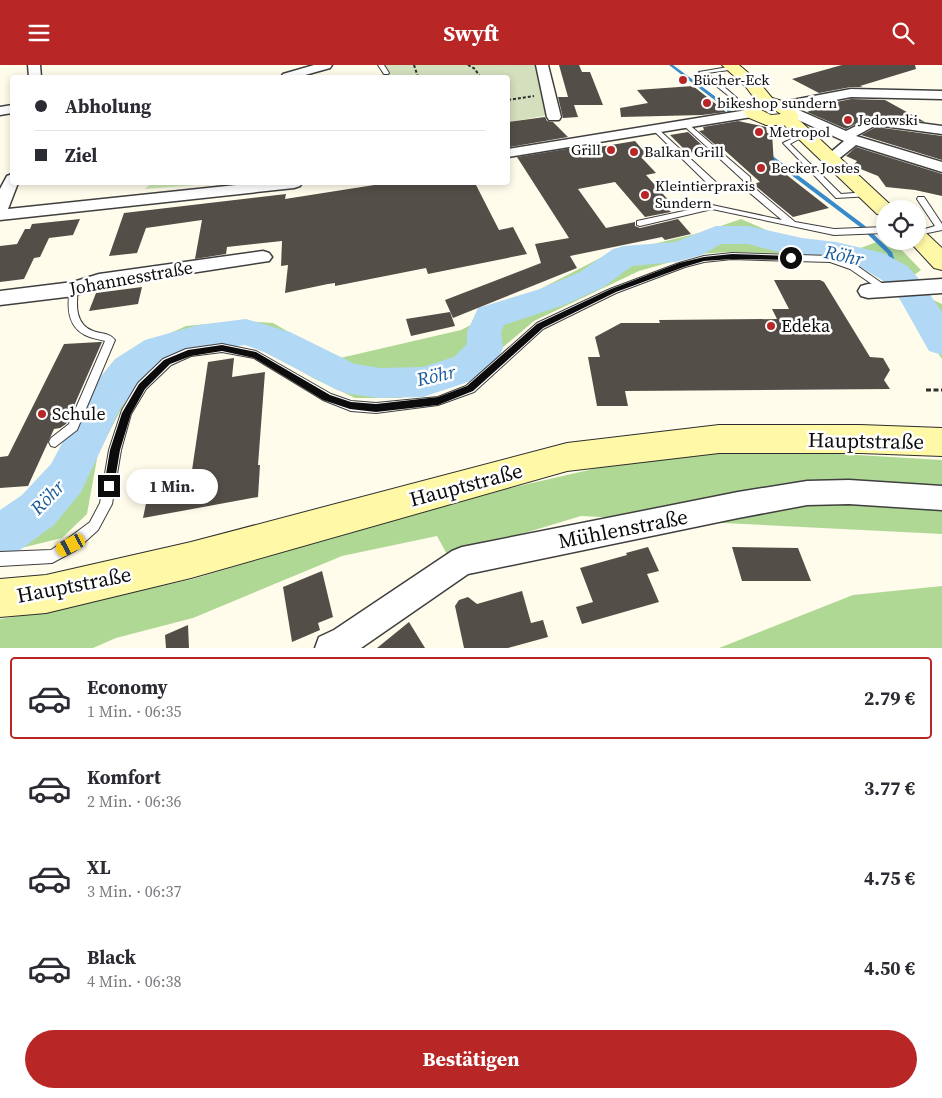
<!DOCTYPE html>
<html lang="de">
<meta charset="utf-8">
<style>
:root{--surface:#fff;--page:#f7f7f7;--text:#2b2b33;--muted:#7c7c81;--line:#e1e1e2;--accent:#b92626}
body{margin:0;font-family:"Source Serif 4",serif;background:var(--page);color:var(--text);height:100vh;display:flex;flex-direction:column;font-size:19px;white-space:nowrap}
*{box-sizing:border-box;margin:0}
p{font-size:16px;color:var(--muted)}
.icon{flex:none;width:28px;height:28px;fill:none;stroke:currentColor;stroke-width:2;stroke-linecap:round;stroke-linejoin:round}
.map{position:relative;height:583px;overflow:hidden}
.side{display:flex;flex-direction:column;background:var(--surface);flex:1}
.side>*{flex:none}
.top-card{position:absolute;left:10px;top:10px;width:500px;height:110px;border-radius:5px;box-shadow:0 2px 8px #0003;display:grid;align-content:center;height:110px;padding:0 25px;background:var(--surface)}
.tools{position:absolute;left:876px;top:135px;display:grid;gap:10px}
.tools a{display:grid;place-items:center;width:50px;height:50px;border-radius:50%;background:var(--surface);box-shadow:0 2px 8px #0003;font-size:25px}
.end{position:absolute;width:22px;height:22px;margin:-11px;border:6px solid #0c0c0c;background:#fff;box-shadow:0 0 0 2px #fff}
.from{border-radius:50%}
.bubble{position:absolute;height:35px;border-radius:18px;background:var(--surface);box-shadow:0 2px 8px #0003;font-size:16px;font-weight:700;line-height:35px;text-align:center}
.car{position:absolute;width:15px;height:30px;margin:-15px -8px;border-radius:6px;box-shadow:0 0 4px 1px #0007;background:linear-gradient(#f5c518 24%,#345 0 40%,#f5c518 0 76%,#345 0 86%,#f5c518 0)}
.top-card b{display:flex;align-items:center;gap:18px;height:48px;font-size:19px}
.top-card b+b{border-top:1px solid var(--line)}
.top-card i{width:12px;height:12px;background:var(--text)}
ul{padding:9px 0 0;list-style:none}
li{display:flex;align-items:center;gap:15px;height:82px;margin:0 10px 8px;padding:0 15px;border:2px solid transparent;border-radius:5px}
li div{flex:1}
li b{display:block;font-size:19px}
li em{font-style:normal;font-weight:700}
li.selected{border-color:var(--accent)}
li>.icon{width:45px;height:45px;stroke-width:1.5}
.primary-button{display:flex;gap:10px;margin-top:auto;padding:10px 25px}
.primary-button a{flex:1;height:58px;border-radius:30px;background:var(--accent);color:#fff;font-size:20px;font-weight:700;line-height:58px;text-align:center}
header{display:flex;justify-content:space-between;align-items:center;height:65px;padding:0 25px;background:var(--accent);color:#fff;font-size:22px;font-weight:700}
.map>svg:first-child{display:block}
.green{fill:#cde8b6}
.forest{fill:#b0d895}
.cemetery{fill:#d3dfbd}
.lines{fill:none;stroke-linecap:round;stroke-linejoin:round}
.stream{fill:#398acb;fill-rule:evenodd}
.river{fill:#b1d8f5;fill-rule:evenodd}
.building{fill:#544e48}
.lane-casing{stroke:#3f3f3f;stroke-width:2}
.street-casing{stroke:#3f3f3f;stroke-width:3}
.secondary-casing{stroke:#2e2e2e;stroke-width:2}
.path-far1{stroke:#2e2e2e;stroke-width:2;stroke-dasharray:3 2;stroke-linecap:butt}
.path{stroke:#2e2e2e;stroke-width:3;stroke-dasharray:5 2.5;stroke-linecap:butt}
.lane{fill:#fff;fill-rule:evenodd}
.street{fill:#fff;fill-rule:evenodd}
.secondary{fill:#fef8a7;fill-rule:evenodd}
.route{fill:#0c0c0c}
.poi-dot{fill:#b92626;stroke:#fff;stroke-width:2}
.labels{text-anchor:middle;stroke-width:5;stroke-linejoin:round;paint-order:stroke}
.far-poi-label{font-size:15px;fill:#0c0c0c;stroke:#fff;text-anchor:start}
.street-label{font-size:18px;fill:#0c0c0c;stroke:#fff}
.poi-label{font-size:18px;fill:#0c0c0c;stroke:#fff;text-anchor:start}
.water-label{font-size:19px;font-style:italic;fill:#175b9b;stroke:#fff}
.near-street-label{font-size:21px;fill:#0c0c0c;stroke:#fff}
</style>
<header><svg class="icon" aria-label="menu" viewBox="0 0 24 24"><path d="M4 6h16M4 12h16M4 18h16"/></svg>Swyft<svg class="icon" aria-label="search" viewBox="0 0 24 24"><circle cx="10" cy="10" r="6"/><path d="M15 15l6 6"/></svg></header>
<div class="map">
<svg width="942" height="583" viewBox="0 0 942 583">
<rect width="100%" height="100%" fill="#fffceb"/>
<path class="green" d="M151 118H222L145 124Z"/>
<path class="forest" d="M741 154 798 179 824 183 855 185 885 174V176H893L921 205 913 211 882 213 853 197 827 189 728 187 699 189 639 206 534 256 463 316 400 333H355L313 313 258 281 221 276 179 284 140 309 98 388 87 449 62 473 13 485 0 480 47 443 74 413 112 309 146 279 186 261 240 256 273 258 336 294 461 265 604 191 703 167Z
M929 233 942 239V294L901 236Z
M789 386 942 395V469L581 451 448 491 437 471 342 491 193 553 116 573 93 583H0V554L45 547 193 514 449 437 615 399 711 388Z
M942 521V583H719L853 530Z"/>
<path class="cemetery" d="M379 0H536L550 50 508 57V12H383Z"/>
<g class="lines">
<path class="stream" d="M669 0H673L728 41 736 54 735 55H733L725 43Z
M766 89H770L864 160 892 187 899 209 898 210 896 211 893 209 888 189 860 162 766 91Z"/>
<path class="river" d="M716 161H748L802 173 836 177 883 188 907 201 920 215 942 247V290L929 286 898 231 885 217 862 203 836 197 802 193 748 179H721L702 190 675 197 632 201 602 223 564 240 504 260 501 267 503 283 498 293 480 313 423 332 380 333 350 329 337 325 264 287 245 280 198 286 170 295 141 316 121 342 81 427 54 460 16 488 0 495V445L22 430 51 399 93 321 115 294 145 275 198 260 246 254 290 267 355 299 380 303 423 302 454 292 467 279V267L478 243 540 224 580 207 613 184 624 181 675 177Z"/>
</g>
<path class="building" d="M559 0H579L582 7H590L603 40H574L578 52 563 53 558 32H568Z
M842 0H915L916 4 860 21 863 22H851L819 28 792 14Z
M693 21 726 47 702 50 621 52 620 43 648 38 637 25Z
M851 34 885 35 925 57 874 50 846 64 807 47 819 42 817 41Z
M545 52 547 56 553 57 568 72 510 82 508 77V57Z
M738 56 766 62 767 68H772L774 100 829 143 793 152 753 119 760 117 721 82 719 83 699 66 704 65 703 62Z
M876 62 942 71V95L861 70Z
M688 67 707 85 688 88 670 70Z
M635 76 648 91 641 92 656 108 646 110 671 138 664 139 671 147 645 152 615 117 578 124 606 163 635 157V161L640 163 678 154 691 169 665 175 662 172 570 191 577 203 453 253 445 235 541 198 535 179 569 173 517 92 578 82 581 85Z
M856 82 942 109V131L915 125 886 122 878 111 853 101 857 96 846 91Z
M387 118H475L499 165 513 162 527 189 428 209 426 203 335 221V218L328 219 285 228 288 200 281 201 282 176 227 182 226 189 195 194 202 155 146 163 137 188 109 191 124 148 286 129 285 134Z
M80 154 73 170 49 173 40 192 34 193 24 214 0 217V181L17 179 25 164H30L32 159Z
M774 215H820L824 217 870 292 883 293 890 305 884 315 890 324 625 326 628 341H597L588 292H600L595 272 621 258H660L659 255 777 254 772 244H789Z
M142 222 138 239 89 246 96 228Z
M450 247 455 261 411 271 406 254Z
M100 277H102L66 359 60 363 54 364 28 421 0 423V392L8 391 64 279Z
M234 293 232 312 265 307 258 400H260L258 432 143 453 150 419 191 412 208 297Z
M648 482 659 506 647 509 659 537 582 559 576 542 593 537 580 503 627 490 626 488Z
M732 482 798 483 811 516H742Z
M322 506 333 552 318 558 320 565 292 577 283 522Z
M522 526 531 558 543 555 548 572 508 583H464L455 541 459 535 468 532 477 539Z
M409 557 425 583H377Z
M188 560 189 583H166L165 570Z"/>
<g class="lines">
<g class="lane-casing">
<path id="lane" d="M378 0H384L389 8 388 9H384Z
M734 1 736 2V4L707 8 718 17 749 13V15L722 20 737 33V35L735 36 699 7Z
M682 57H686L750 112 751 120 795 157 834 164 885 162V168L834 170 712 144 640 161 637 160V156L712 140 782 155 744 123 743 115 682 59Z
M653 63H657L719 120V124H713L653 65Z
M803 68 808 69 790 79 841 129 868 127H871V131L836 133 783 78Z
M918 132H924L942 159V165L918 170V166L935 161 917 134Z
M732 188 831 191 856 200 893 226 888 229 885 228 850 204 830 197 732 194 704 197 685 202 616 228 543 264 474 327 438 340 376 348 351 346 323 335 254 293 222 287 191 291 171 300 146 324 131 349 121 385 112 439 98 465 76 485 52 498 0 501V487L51 485 66 475 90 457 100 438 109 385 122 345 138 318 163 294 186 284 222 279 256 286 331 329 351 336 376 338 438 332 466 321 537 258 610 224 679 198 704 191Z
M74 221 78 224C76 240 75 259 93 266 101 269 110 268 115 275L77 365 55 382 51 381 49 377 51 373 69 359 105 276C98 274 91 273 85 270 67 261 67 241 70 224Z"/>
</g>
<g class="street-casing">
<path id="street" d="M28 0H40L41 12H29Z
M314 0H332L330 3 298 12H281L283 9Z
M536 0H548L561 52 559 55H549L547 52Z
M851 24 942 26V34L851 32 794 43 846 66 874 52 942 61V69L876 60 856 71 942 97V107L856 80 836 96H826L824 93 844 76 783 48 775 41 782 37Z
M12 40V48L0 50V42Z
M753 44 760 48 758 51 508 92V84Z
M12 109V118H18L8 144 255 118H302L300 121 294 123 0 155V124L7 111Z
M263 186 269 188 272 192 269 196 100 222 74 231 0 240V226L73 217 99 209Z
M942 214V228L868 233 861 231 858 226 861 221 868 219Z
M849 415 942 421V445L849 439 807 440 738 453 468 509 361 583H315L319 572 334 565 452 486 462 482 738 427 807 416Z"/>
</g>
<g class="secondary-casing">
<path id="secondary" d="M722 0H739L758 16 772 33 789 38 799 51 797 53 895 144H885V151L877 149 784 60H766L747 52 742 41 745 37 755 34 746 22ZM764 42 773 44 781 49 771 50 761 45 760 44Z
M918 166 926 168 942 183V205L934 203 909 176H918Z
M719 360H860L942 363V391L860 388H719L567 406 191 513 46 548 0 552V514L46 510 191 477 567 378Z"/>
</g>
<path class="path-far1" d="M414 0 418 12
M468 0 475 4 480 12
M508 35 534 31"/>
<path class="path" d="M926 325H942"/>
<use href="#lane" class="lane"/>
<use href="#street" class="street"/>
<use href="#secondary" class="secondary"/>
</g>
<path class="route" d="M732 189 791 191 795 193 791 195 732 194 704 196 684 202 616 227 543 263 473 326 438 340 376 347 350 344 323 335 254 293 222 286 191 291 170 299 145 324 131 349 120 385 114 421 109 425 104 421 110 385 122 348 139 319 164 295 188 285 222 280 256 287 330 330 351 337 376 339 438 332 467 321 537 259 611 224 679 198 704 192Z"/>
<g class="poi-dot">
<circle cx="683" cy="15" r="5"/>
<circle cx="707" cy="38" r="5"/>
<circle cx="848" cy="55" r="5"/>
<circle cx="759" cy="67" r="5"/>
<circle cx="611" cy="85" r="5"/>
<circle cx="634" cy="87" r="5"/>
<circle cx="761" cy="103" r="5"/>
<circle cx="645" cy="130" r="5"/>
<circle cx="771" cy="261" r="5"/>
<circle cx="42" cy="349" r="5"/>
</g>
<g class="labels">
<g class="far-poi-label">
<text x="693" y="20">Bücher-Eck</text>
<text x="717" y="43">bikeshop sundern</text>
<text x="858" y="60">Jedowski</text>
<text x="769" y="72">Metropol</text>
<text x="601" y="90" text-anchor="end">Grill</text>
<text x="644" y="92">Balkan Grill</text>
<text x="771" y="108">Becker Jostes</text>
<text x="655" y="126">Kleintierpraxis<tspan x="655" dy="17">Sundern</tspan></text>
</g>
<g class="street-label">
<text transform="translate(131 213) rotate(-10)" y="6">Johannesstraße</text>
</g>
<g class="poi-label">
<text x="781" y="267">Edeka</text>
<text x="52" y="355">Schule</text>
</g>
<g class="water-label">
<text transform="translate(844 190) rotate(12)" y="7">Röhr</text>
<text transform="translate(436 310) rotate(-13)" y="7">Röhr</text>
<text transform="translate(47 432) rotate(-46)" y="7">Röhr</text>
</g>
<g class="near-street-label">
<text transform="translate(866 376) rotate(1)" y="7">Hauptstraße</text>
<text transform="translate(466 420) rotate(-15)" y="7">Hauptstraße</text>
<text transform="translate(623 464) rotate(-11)" y="7">Mühlenstraße</text>
<text transform="translate(74 520) rotate(-11)" y="7">Hauptstraße</text>
</g>
</g>
</svg>
<div class="tools">
<a><svg class="icon" aria-label="locate" viewBox="0 0 24 24"><circle cx="12" cy="12" r="6"/><path d="M12 2v4M12 18v4M2 12h4M18 12h4"/></svg></a>
</div>
<i class="end from" style="left:791px;top:193px"></i>
<i class="end" style="left:109px;top:421px"></i>
<div class="bubble" style="left:126px;top:404px;width:92px">1 Min.</div>
<i class="car" style="left:71px;top:480px;rotate:243deg"></i>
<div class="top-card">
<b><i class="from"></i>Abholung</b>
<b><i></i>Ziel</b>
</div>
</div>
<section class="side">
<ul>
<li class="selected"><svg class="icon" aria-label="car" viewBox="0 0 24 24"><path d="M5 17H2v-5l4-1 3-4h7l3 4 3 1v5h-3M9 17h6M6 11h13"/><circle cx="7" cy="17" r="2"/><circle cx="17" cy="17" r="2"/></svg><div><b>Economy</b><p>1 Min. · 06:35</p></div><em>2.79 €</em></li>
<li><svg class="icon" aria-label="car" viewBox="0 0 24 24"><path d="M5 17H2v-5l4-1 3-4h7l3 4 3 1v5h-3M9 17h6M6 11h13"/><circle cx="7" cy="17" r="2"/><circle cx="17" cy="17" r="2"/></svg><div><b>Komfort</b><p>2 Min. · 06:36</p></div><em>3.77 €</em></li>
<li><svg class="icon" aria-label="car" viewBox="0 0 24 24"><path d="M5 17H2v-5l4-1 3-4h7l3 4 3 1v5h-3M9 17h6M6 11h13"/><circle cx="7" cy="17" r="2"/><circle cx="17" cy="17" r="2"/></svg><div><b>XL</b><p>3 Min. · 06:37</p></div><em>4.75 €</em></li>
<li><svg class="icon" aria-label="car" viewBox="0 0 24 24"><path d="M5 17H2v-5l4-1 3-4h7l3 4 3 1v5h-3M9 17h6M6 11h13"/><circle cx="7" cy="17" r="2"/><circle cx="17" cy="17" r="2"/></svg><div><b>Black</b><p>4 Min. · 06:38</p></div><em>4.50 €</em></li>
</ul>
<div class="primary-button"><a>Bestätigen</a></div>
</section>
